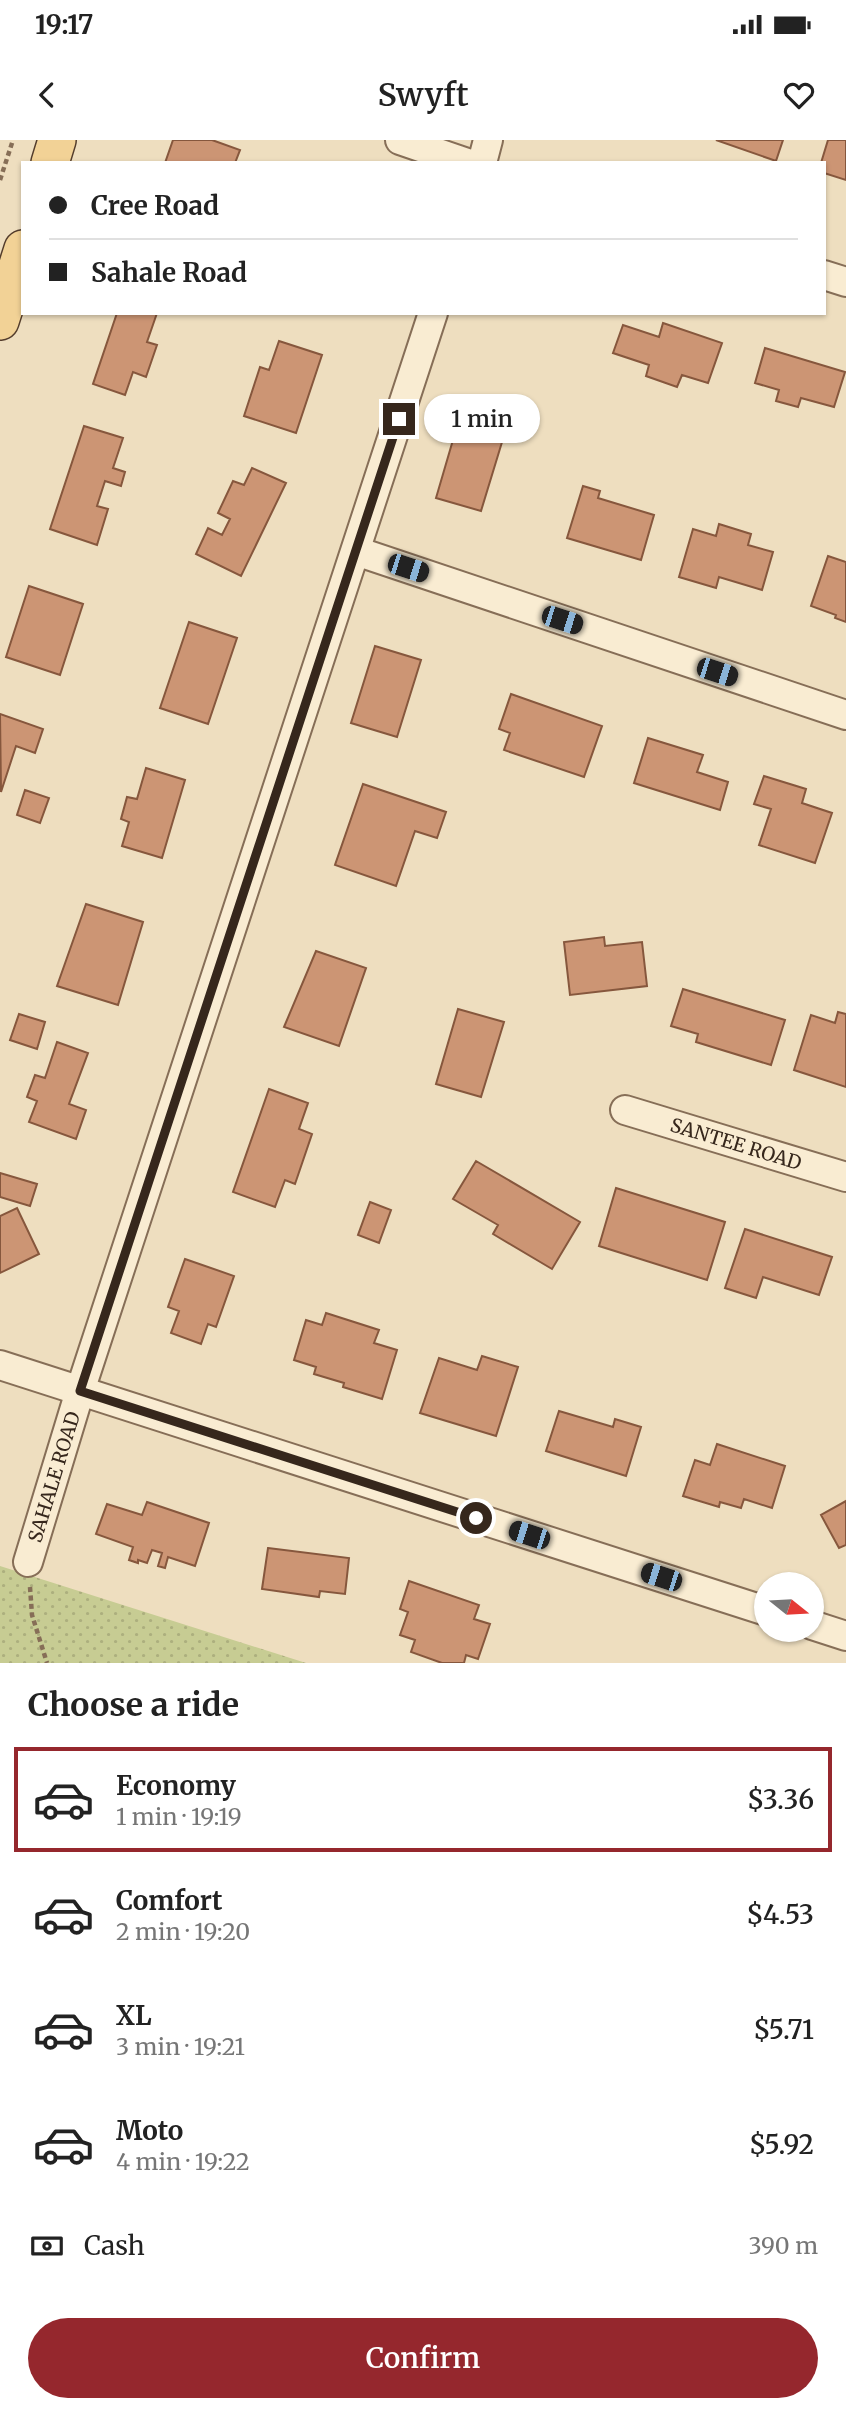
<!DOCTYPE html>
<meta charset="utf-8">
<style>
:root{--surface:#fff;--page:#f2f2f2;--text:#222;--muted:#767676;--line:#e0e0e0;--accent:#95272d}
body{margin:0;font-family:Merriweather,serif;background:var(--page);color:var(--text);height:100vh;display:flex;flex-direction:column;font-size:26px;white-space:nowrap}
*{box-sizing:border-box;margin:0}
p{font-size:23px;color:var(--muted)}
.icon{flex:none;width:38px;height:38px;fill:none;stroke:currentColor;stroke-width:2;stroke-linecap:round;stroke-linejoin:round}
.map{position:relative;height:1523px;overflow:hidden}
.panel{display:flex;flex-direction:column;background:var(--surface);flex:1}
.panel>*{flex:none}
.hud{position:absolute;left:21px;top:21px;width:805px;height:154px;border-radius:0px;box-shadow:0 2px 5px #0004;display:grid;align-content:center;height:154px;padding:0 28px;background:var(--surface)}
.needle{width:46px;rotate:108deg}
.buttons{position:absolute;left:754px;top:1432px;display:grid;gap:14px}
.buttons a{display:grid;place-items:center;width:70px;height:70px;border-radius:50%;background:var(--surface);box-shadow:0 2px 5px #0004;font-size:35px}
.end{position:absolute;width:32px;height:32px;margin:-16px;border:9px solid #36271c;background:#fff;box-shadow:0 0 0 4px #fff}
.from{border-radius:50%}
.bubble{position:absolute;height:49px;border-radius:24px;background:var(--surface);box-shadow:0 2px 5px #0004;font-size:23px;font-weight:600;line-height:49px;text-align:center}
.car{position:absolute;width:21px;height:42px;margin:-21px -10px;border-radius:9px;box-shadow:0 0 5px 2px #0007;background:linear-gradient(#222 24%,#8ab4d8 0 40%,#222 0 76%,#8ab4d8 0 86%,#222 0)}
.hud b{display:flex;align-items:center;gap:24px;height:66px;font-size:26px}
.hud b+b{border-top:2px solid var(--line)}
.hud i{width:18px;height:18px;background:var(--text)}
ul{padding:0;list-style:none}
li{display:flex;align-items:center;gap:21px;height:105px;margin:0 14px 10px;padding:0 14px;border:4px solid transparent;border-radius:0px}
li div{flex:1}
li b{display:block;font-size:26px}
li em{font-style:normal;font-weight:600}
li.on{border-color:var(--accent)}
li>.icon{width:63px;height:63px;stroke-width:1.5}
h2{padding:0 28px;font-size:32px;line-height:84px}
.pay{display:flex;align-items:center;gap:18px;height:77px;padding:0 28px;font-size:26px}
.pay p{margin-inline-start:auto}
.cta{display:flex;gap:14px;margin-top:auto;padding:14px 28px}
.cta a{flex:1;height:80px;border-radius:42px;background:var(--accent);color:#fff;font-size:28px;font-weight:600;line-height:80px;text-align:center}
.status{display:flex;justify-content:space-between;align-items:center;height:49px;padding:0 35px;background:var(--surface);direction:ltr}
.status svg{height:19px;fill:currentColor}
header{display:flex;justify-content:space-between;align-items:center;height:91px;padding:0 28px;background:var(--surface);font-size:32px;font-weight:600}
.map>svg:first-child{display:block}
.grass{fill:url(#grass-dots)}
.building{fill:#cc9574;stroke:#86573d;stroke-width:2}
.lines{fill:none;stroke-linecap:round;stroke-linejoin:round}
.minor-casing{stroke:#866e57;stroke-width:32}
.major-casing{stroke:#543d2c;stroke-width:40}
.path{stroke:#866e57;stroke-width:4.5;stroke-dasharray:5 3.5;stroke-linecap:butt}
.minor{stroke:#f9ecd2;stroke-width:28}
.major{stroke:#f2d296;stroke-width:37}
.route{stroke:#36271c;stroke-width:9}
.labels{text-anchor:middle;stroke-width:5;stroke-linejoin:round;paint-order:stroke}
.street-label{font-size:19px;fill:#36271c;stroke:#f5e8cf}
</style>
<div class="status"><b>19:17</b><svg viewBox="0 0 49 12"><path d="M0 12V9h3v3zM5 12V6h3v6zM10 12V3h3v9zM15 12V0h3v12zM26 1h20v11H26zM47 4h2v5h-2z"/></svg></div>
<header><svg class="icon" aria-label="back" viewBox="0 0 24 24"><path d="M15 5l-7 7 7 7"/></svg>Swyft<svg class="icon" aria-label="heart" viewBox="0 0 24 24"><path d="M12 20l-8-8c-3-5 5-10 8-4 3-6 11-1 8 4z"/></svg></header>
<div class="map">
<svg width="846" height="1523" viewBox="0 0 846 1523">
<defs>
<pattern id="grass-dots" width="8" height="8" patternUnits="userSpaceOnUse" patternTransform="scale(1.75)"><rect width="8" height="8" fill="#c7cc93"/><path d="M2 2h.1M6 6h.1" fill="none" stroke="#acaf7e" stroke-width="1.8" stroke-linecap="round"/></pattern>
</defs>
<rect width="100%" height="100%" fill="#eedebf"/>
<path class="grass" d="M0 1426 306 1523H0Z"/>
<path class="building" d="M173 0H212L240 10 235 23H165Z
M716 0H783L776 21Z
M828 0H846V40L824 33V23H821Z
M117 173H157L147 202 157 205 146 237 133 232 125 255 93 244Z
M663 183 722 203 708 243 682 235 677 247 646 236 649 225 613 213 623 185 659 197Z
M279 201 322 215 296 293 244 276 260 227 269 230Z
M765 208 845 232 834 267 801 258 798 267 776 261 779 250 755 243Z
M460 276 506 289 481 371 436 358Z
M84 286 123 298 113 328 125 332 121 346 105 341 97 366 108 369 97 405 50 389Z
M252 328 286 343 241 436 196 414 208 388 222 395 230 379 218 373 233 341 244 345Z
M583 346 600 351 598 358 654 375 641 420 567 398Z
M719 384 751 394 748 405 773 412 762 450 719 437 716 448 679 437 693 389 716 396Z
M828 416 846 422V482L835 478 836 475 811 466Z
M29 446 83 464 60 535 6 517Z
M189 482 237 498 208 584 160 568Z
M375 506 421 520 397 597 351 583Z
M511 554 602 586 584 637 504 610 510 593 499 589Z
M0 574 43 589 35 613 16 606 1 652Z
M648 598 703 615 697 632 728 642 720 670 634 643Z
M146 628 185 640 162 718 122 706 129 682 121 679 127 657 137 659Z
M764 636 806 649 802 663 832 673 815 723 759 705 771 669 754 664Z
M363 644 446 672 437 698 415 691 396 746 335 725Z
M25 650 49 658 40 683 17 675Z
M86 764 143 782 118 865 57 846Z
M604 797 605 806 642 802 647 846 570 855 564 802Z
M316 811 366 828 339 906 284 887Z
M683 849 785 880 771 925 696 902 698 894 671 886Z
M458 869 504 882 481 957 436 944Z
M838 872 846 874V947L794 930 811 875 835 883Z
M19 874 45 882 37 909 10 900Z
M57 902 88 913 69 964 86 970 76 999 29 982 37 961 27 957 35 935 45 938Z
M269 949 308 963 299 989 312 994 295 1044 285 1040 275 1067 233 1052Z
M476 1021 580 1082 552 1129 493 1094 498 1085 453 1059Z
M0 1033 37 1044 30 1066 0 1057Z
M616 1048 725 1082 707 1140 599 1106Z
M370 1062 391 1070 379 1103 358 1095Z
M17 1068 39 1114 0 1133V1076Z
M745 1089 832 1117 819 1155 763 1137 756 1158 725 1148Z
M185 1119 234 1136 216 1187 208 1184 201 1204 171 1193 179 1171 168 1167Z
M326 1173 379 1190 374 1203 397 1210 382 1259 343 1247 344 1243 314 1234 316 1227 294 1220 306 1180 322 1185Z
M482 1216 518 1227 496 1296 420 1273 439 1218 477 1230Z
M559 1271 613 1287 615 1279 641 1287 626 1336 546 1311Z
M717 1304 785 1326 772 1368 744 1359 741 1368 720 1362 719 1367 683 1356 695 1320 710 1325Z
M846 1361V1405L839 1408 821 1375Z
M147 1362 209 1383 195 1426 168 1417 165 1428 158 1426 162 1413 152 1410 147 1423 138 1420V1423L129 1420 133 1407 96 1394 107 1364 142 1375Z
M268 1408 349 1418 345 1454 320 1451 319 1457 262 1449Z
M409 1441 479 1465 474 1479 490 1484 478 1519 466 1515 464 1523H442L411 1512 415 1500 400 1495 408 1472 400 1469Z"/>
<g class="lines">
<g class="minor-casing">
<g id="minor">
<path d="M400 0 467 23"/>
<path d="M482 23 488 0"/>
<path d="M824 135 846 142"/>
<path d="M356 411 846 575"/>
<path id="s1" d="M625 970 846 1037"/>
<path d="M0 1225 766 1471"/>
<path id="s2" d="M28 1422 80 1251 433 173"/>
<path d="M812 1485 846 1496"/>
</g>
</g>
<g class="major-casing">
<path id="major" d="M50 23 57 0
M0 181 23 109"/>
</g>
<path class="path" d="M0 40 13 0
M30 1447 32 1475 47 1523"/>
<use href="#minor" class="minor"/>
<use href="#major" class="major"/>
</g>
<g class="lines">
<path class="route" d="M399 279 80 1251 476 1378"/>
</g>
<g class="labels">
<g class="street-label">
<text dy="7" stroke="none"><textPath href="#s1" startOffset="116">SANTEE ROAD</textPath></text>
<text dy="7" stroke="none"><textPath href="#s2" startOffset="89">SAHALE ROAD</textPath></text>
</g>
</g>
</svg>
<div class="buttons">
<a><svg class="needle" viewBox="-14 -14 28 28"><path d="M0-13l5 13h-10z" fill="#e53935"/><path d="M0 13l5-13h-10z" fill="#767676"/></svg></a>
</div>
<i class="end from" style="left:476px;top:1378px"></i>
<i class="end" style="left:399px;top:279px"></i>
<div class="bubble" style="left:424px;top:254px;width:116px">1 min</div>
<i class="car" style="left:408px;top:428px;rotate:108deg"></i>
<i class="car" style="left:562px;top:480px;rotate:108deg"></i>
<i class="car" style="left:717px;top:532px;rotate:108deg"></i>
<i class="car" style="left:529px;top:1395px;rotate:288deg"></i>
<i class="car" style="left:661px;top:1437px;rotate:288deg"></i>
<div class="hud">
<b><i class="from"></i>Cree Road</b>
<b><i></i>Sahale Road</b>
</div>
</div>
<section class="panel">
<h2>Choose a ride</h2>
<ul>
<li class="on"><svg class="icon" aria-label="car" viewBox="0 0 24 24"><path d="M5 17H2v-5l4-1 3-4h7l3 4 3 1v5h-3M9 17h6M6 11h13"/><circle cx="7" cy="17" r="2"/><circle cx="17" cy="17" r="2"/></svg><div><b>Economy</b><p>1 min · 19:19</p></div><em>$3.36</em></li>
<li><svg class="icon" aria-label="car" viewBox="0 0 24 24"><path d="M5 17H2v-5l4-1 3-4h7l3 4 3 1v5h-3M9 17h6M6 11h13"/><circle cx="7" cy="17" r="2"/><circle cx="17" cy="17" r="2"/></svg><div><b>Comfort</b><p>2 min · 19:20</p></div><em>$4.53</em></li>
<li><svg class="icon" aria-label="car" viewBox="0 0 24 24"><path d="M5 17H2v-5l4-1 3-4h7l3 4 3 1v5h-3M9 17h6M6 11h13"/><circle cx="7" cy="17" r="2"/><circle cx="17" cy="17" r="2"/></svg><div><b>XL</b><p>3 min · 19:21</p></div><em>$5.71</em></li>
<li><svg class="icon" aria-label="car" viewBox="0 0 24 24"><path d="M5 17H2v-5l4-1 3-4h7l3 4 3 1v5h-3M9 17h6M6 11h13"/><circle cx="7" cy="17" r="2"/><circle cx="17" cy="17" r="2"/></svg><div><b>Moto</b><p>4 min · 19:22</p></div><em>$5.92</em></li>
</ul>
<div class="pay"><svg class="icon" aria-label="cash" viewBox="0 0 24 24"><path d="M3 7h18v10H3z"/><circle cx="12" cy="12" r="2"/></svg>Cash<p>390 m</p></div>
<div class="cta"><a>Confirm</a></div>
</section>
